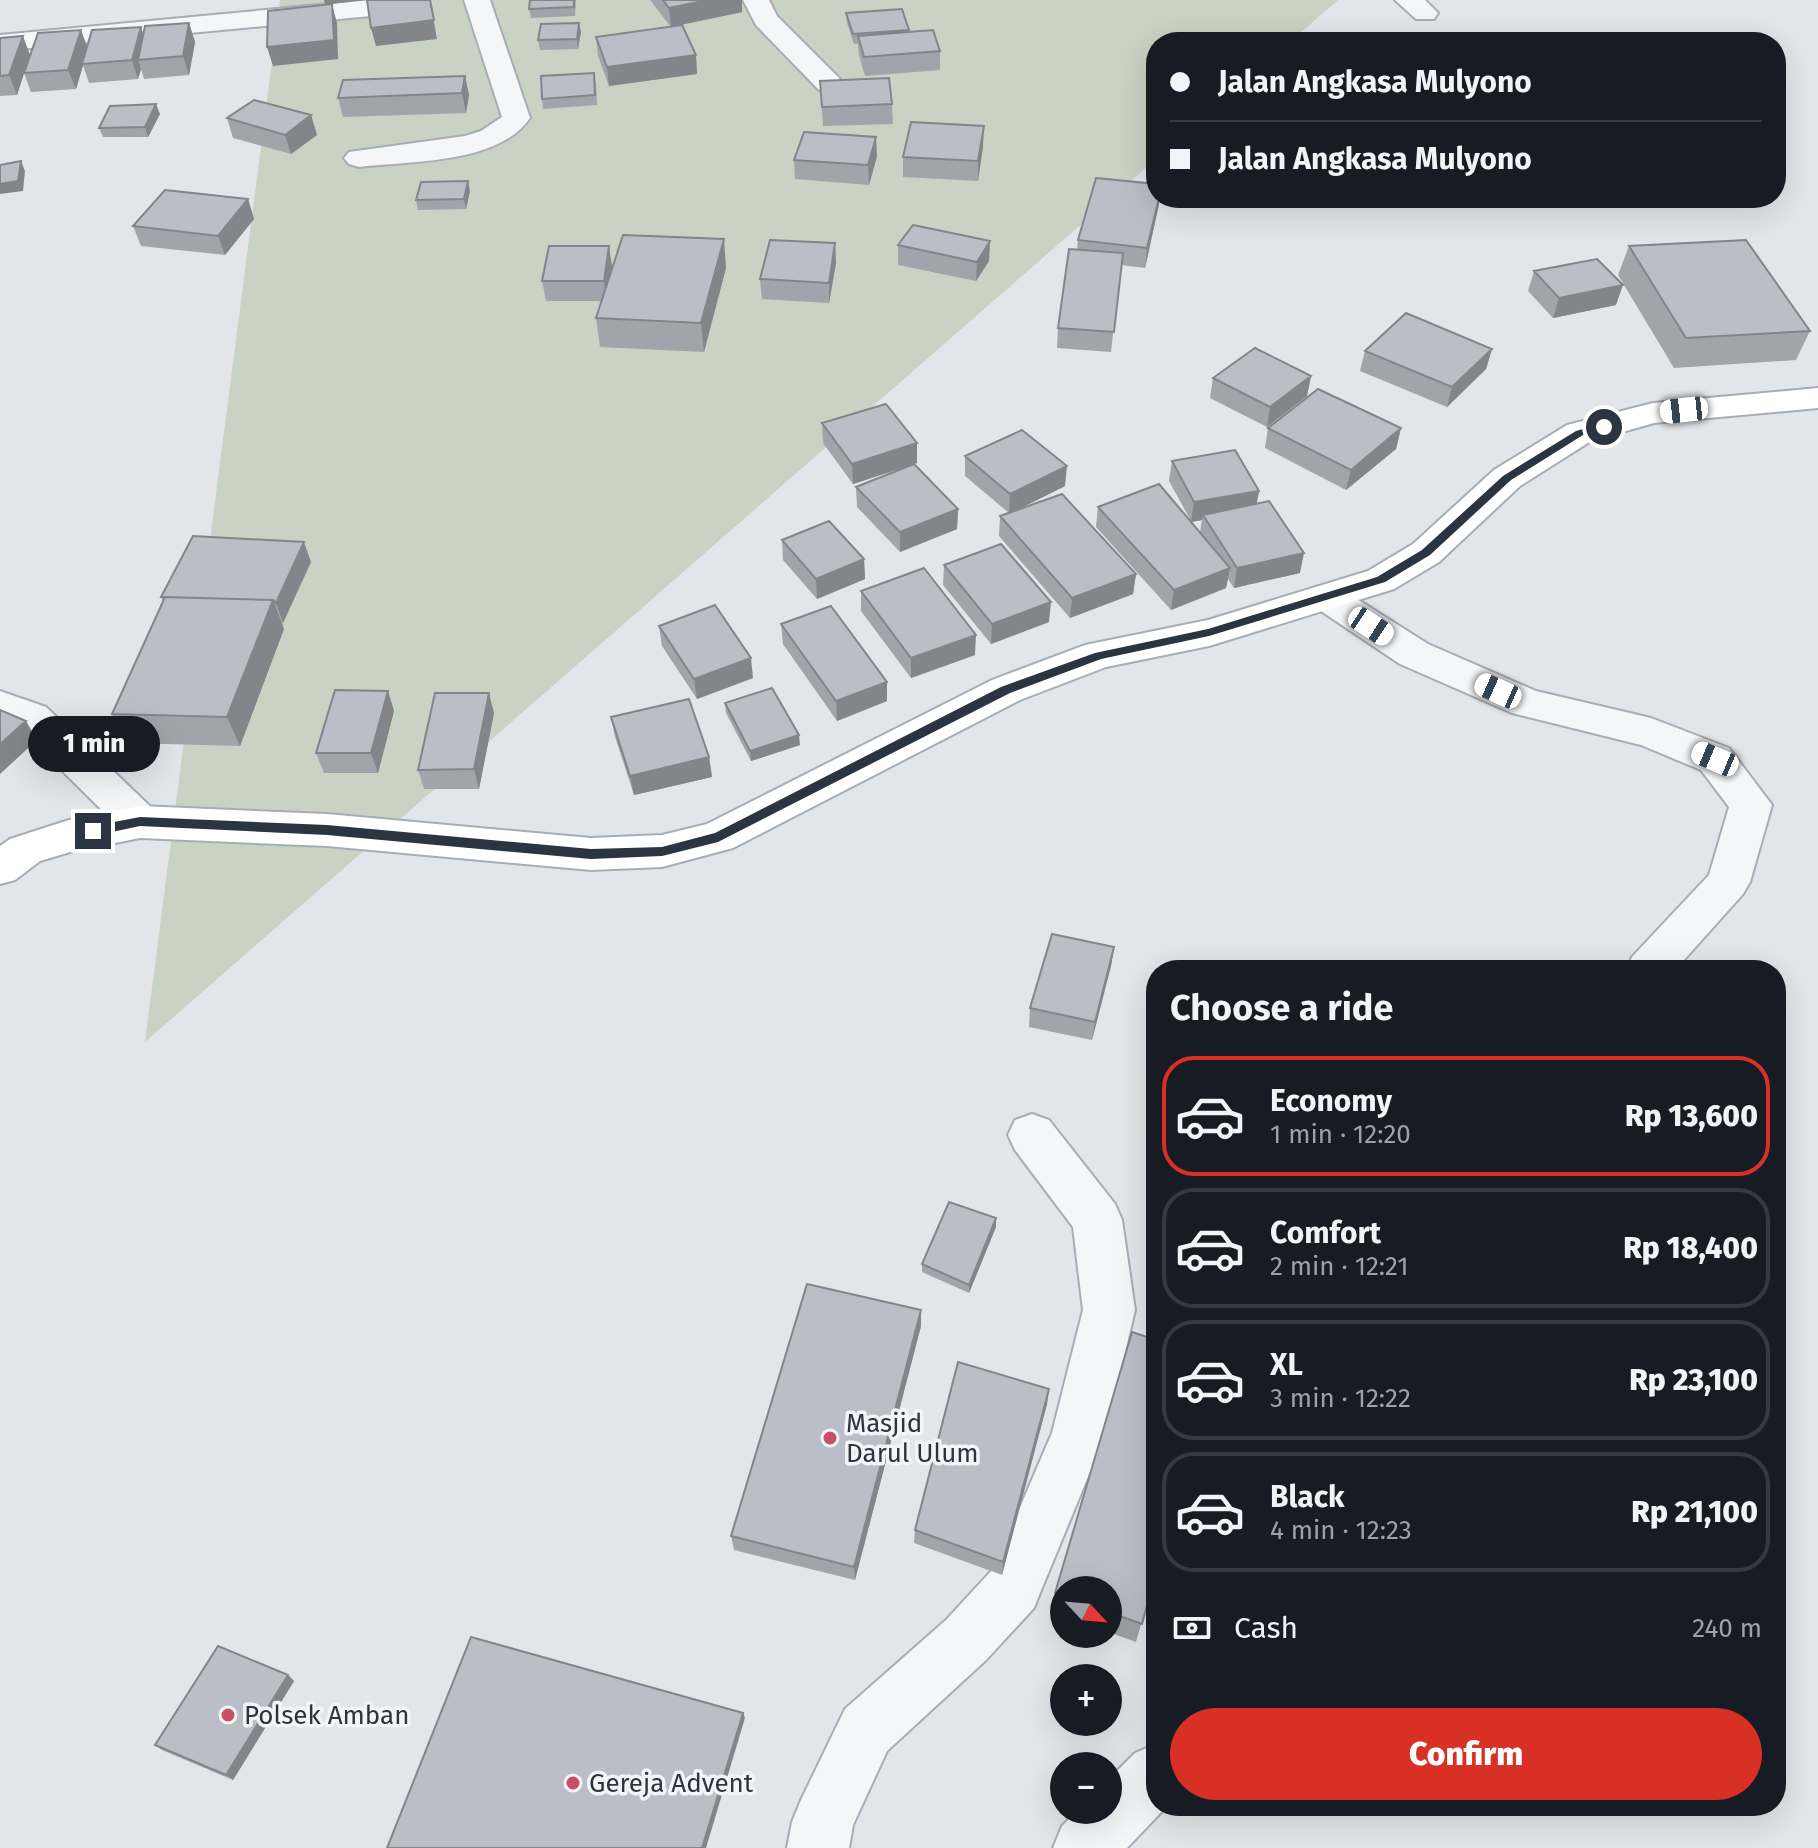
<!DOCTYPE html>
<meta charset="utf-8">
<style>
:root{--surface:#171b24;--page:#242831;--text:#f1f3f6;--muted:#9ea1a6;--line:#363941;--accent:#d93025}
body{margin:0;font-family:"Fira Sans",sans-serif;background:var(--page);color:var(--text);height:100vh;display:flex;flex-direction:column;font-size:30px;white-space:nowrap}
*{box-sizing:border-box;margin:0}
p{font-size:26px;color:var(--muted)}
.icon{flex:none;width:44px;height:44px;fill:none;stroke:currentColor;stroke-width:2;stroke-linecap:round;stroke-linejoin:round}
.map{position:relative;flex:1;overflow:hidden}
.details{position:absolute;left:1146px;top:960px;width:640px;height:856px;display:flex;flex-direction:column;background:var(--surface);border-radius:32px;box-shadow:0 8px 32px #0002}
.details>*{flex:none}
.hud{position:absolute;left:1146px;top:32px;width:640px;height:176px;border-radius:32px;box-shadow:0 8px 32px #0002;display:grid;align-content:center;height:176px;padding:0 24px;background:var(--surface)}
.needle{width:52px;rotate:116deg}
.controls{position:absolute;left:1050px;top:1576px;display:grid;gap:16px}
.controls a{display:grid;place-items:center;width:72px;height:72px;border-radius:50%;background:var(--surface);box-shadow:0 8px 32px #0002;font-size:40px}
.end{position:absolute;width:36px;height:36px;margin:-18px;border:10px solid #2b3441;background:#fff;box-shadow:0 0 0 4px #fff}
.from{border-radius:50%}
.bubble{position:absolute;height:56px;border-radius:28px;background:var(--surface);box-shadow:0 8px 32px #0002;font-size:26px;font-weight:800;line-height:56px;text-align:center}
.car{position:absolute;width:24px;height:48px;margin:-24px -12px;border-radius:10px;box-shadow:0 0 6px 2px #0007;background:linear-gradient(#fff 24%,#345 0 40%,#fff 0 76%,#345 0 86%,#fff 0)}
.hud b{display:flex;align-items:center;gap:28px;height:76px;font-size:30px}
.hud b+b{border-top:2px solid var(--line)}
.hud i{width:20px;height:20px;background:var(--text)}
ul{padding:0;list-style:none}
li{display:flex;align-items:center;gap:24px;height:120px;margin:0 16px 12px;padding:0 8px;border:4px solid var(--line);border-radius:32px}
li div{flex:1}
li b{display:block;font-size:30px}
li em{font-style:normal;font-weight:800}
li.selected{border-color:var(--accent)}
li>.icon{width:72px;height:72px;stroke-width:1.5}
h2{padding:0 24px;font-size:36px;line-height:96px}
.pay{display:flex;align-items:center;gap:20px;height:88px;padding:0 24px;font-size:30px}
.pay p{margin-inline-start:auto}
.action{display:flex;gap:16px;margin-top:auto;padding:16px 24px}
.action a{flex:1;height:92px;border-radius:48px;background:var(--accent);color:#fff;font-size:32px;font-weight:800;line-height:92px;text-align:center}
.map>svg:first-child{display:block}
.green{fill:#c8d3c4}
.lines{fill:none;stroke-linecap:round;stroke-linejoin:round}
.street-casing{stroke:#a7adb4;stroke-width:4}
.secondary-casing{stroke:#a7adb4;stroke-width:4}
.street{fill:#f5f6f8;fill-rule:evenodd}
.secondary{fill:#fff;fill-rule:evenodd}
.wall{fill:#a0a4ab;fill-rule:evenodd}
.shaded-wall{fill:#82868b}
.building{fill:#babfc7;stroke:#82868b;stroke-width:2}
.route{fill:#2b3441}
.poi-dot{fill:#c84f64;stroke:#f2f4f7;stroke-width:3}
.labels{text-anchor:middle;stroke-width:7;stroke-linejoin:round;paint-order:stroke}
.near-poi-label{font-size:26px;fill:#2b3441;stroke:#f2f4f7;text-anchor:start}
</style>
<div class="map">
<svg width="1818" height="1848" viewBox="0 0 1818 1848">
<rect width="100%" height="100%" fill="#e2e6ea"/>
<path class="green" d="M280 0H1338L1290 42H1156V159L145 1042Z"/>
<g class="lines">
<g class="street-casing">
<path id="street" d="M372 0H427L423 6 371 16 0 51V35Z
M464 0H490L530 118C499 164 410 161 359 167L349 164 344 158 349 152 465 136 481 131 502 117Z
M743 0H769L777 16 839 78 843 84 839 90 829 92 819 90 756 25Z
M1395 0H1425L1438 13 1434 19H1416Z
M1328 585 1341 589 1428 644 1536 691 1651 718 1729 748 1772 805 1750 882 1743 894 1675 970H1626L1632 957 1709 875 1729 807 1701 770 1641 745 1512 713 1400 664 1315 607 1309 598 1315 589Z
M0 691 46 707 155 811 161 822 155 833 140 838 125 833 18 727 0 720Z
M1032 1114 1049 1120 1115 1204 1122 1220 1135 1310 1106 1433 1042 1588 1034 1608 986 1660 887 1751 853 1825 849 1848H787L792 1822 801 1800 845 1709 946 1620 994 1568 1052 1433 1083 1310 1073 1227 1015 1150 1008 1135 1015 1120Z
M1156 1744V1806H1167L1127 1848H1053L1062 1826 1078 1810H1108V1780L1135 1753Z"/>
</g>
<g class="secondary-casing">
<path id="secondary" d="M1818 388V408L1654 423 1591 441 1520 486 1439 562 1394 589 1209 646 1106 667 1020 700 733 848 662 867 591 870 327 846 140 838 70 852 40 861 15 880 0 884V846L10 839 69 820 140 806 327 814 591 838 662 835 707 824 992 680 1085 645 1208 620 1368 571 1413 544 1494 470 1567 425 1653 403Z"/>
</g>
<use href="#street" class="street"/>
<use href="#secondary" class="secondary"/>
</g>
<path class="wall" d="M530 0H576L575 16 531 18 529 9Z
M650 0H742V12L675 26 696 55 697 74 609 86 598 56 596 37 671 27Z
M846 13 909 30V32L940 51V70L865 76 859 55 858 44H854L847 23Z
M189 23 195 42 189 75 144 79 141 69 138 79 89 83 83 65 76 89 31 92 24 73 17 95 0 96V38L30 55 87 47 141 27 143 35Z
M579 23 581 32 578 49 540 50 538 40Z
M465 76 469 95 466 113 343 117 338 98Z
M820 81 892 104 893 124 823 126Z
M596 82 597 105 543 109 542 99Z
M160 114 148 137H103L99 128Z
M311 115 317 135 291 154 233 138 227 118Z
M983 146 978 181 903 177V157Z
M877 156 869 185 795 179 794 160Z
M470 191 466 209 418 210 416 200Z
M248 199 254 219 225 255 141 246 133 226Z
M1159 204 1145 268 1121 265 1111 352 1057 348 1058 328 1077 250 1078 240Z
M990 241 989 261 976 281 898 265V245Z
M835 243 836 263 829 303 762 299 760 279Z
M1629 246 1810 331 1796 360 1674 368 1618 275Z
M612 266V270L726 268 704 352 600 347 596 318 601 301H546L542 281Z
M1534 271 1616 305 1553 318 1528 291Z
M1492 349 1486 369 1447 407 1360 371 1365 351Z
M1311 376 1307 396 1267 427 1210 398 1213 378Z
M822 423 917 443V463L914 464 958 509 957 529 900 552 857 507 856 487 909 466 853 484 823 443Z
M1268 428H1401L1396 449 1346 490 1265 448Z
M965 456 1065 486 1015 511 1136 574 1133 594 1070 618 999 536 1000 516 1009 513 965 476Z
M1172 461 1259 491 1257 503 1300 573 1234 588 1228 579 1226 588 1171 610 1096 527 1098 507 1191 521 1169 481ZM1202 520 1200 532 1191 522Z
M782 540 864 559 865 579 817 599 783 560Z
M311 562 283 623H282L284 629 240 746 126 743 112 714 163 601 161 597Z
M944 565 1049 622 991 644 943 585Z
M861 591 975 655 911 678 861 611Z
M781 624 887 682V701L837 721 783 644Z
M659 626 753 678 697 699 662 646Z
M388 691 394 711 378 773H324L316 753Z
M725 703 800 745 751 761 726 713Z
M494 713 479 789H424L418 770Z
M611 717 709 757 712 777 634 795 615 737Z
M1114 947 1111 966 1092 1040 1029 1027 1030 1008Z
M996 1218V1227L969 1293 922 1272V1264Z
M921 1310V1326L855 1580 734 1550 731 1536Z
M1132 1332 1156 1340V1572L1136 1642 1108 1632V1590H1064V1616L1051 1611 1055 1593Z
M1049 1389 1047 1404 1002 1575 914 1543 915 1530Z
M288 1675 294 1681 233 1780 162 1750 155 1745Z"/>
<path class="shaded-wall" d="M324 0H365L332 4 337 23 338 59 273 66 267 47 325 5Z
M430 0 437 39 376 46 371 28Z
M708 0H742V12L671 27 669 8Z
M189 23 195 42 189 75 183 56Z
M579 23 581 32 578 49 577 39Z
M141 27 147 46 138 60 141 69 138 79 132 60Z
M81 30 88 49 76 89 68 70Z
M23 36 30 55 17 95 9 75Z
M696 55 697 74 609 86 607 67Z
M465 76 469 95 466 113 462 93Z
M156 104 160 114 148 137 145 127Z
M311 115 317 135 291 154 285 135Z
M984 126 983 146 978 181V161Z
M876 137 877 156 869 185 868 165Z
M21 161 25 171 23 191 0 194V184Z
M468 181 470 191 466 209 464 199Z
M1159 198H1160L1159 204 1145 268 1147 248Z
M248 199 254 219 225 255 218 236Z
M724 239 726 268 704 352 701 323Z
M990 241 989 261 976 281 977 262Z
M835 243 836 263 829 303V283Z
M609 246 612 266 606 301 604 281Z
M1623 285 1616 305 1553 318 1559 298Z
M1492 349 1486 369 1447 407 1452 387Z
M1311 376 1307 396 1267 427 1270 407Z
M1401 428 1396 449 1346 490 1351 470Z
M917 443V463L853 484 852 464Z
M1067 466 1065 486 1009 514 1010 494Z
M1259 491 1255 511 1203 515 1202 520 1191 522 1194 502Z
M958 509 957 529 900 552V532Z
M304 542 311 562 283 623 276 603Z
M1304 553 1300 573 1234 588 1237 568Z
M864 559 865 579 817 599 816 579Z
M1230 568 1226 588 1171 610 1174 590Z
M1136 574 1133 594 1070 618 1072 598Z
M273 600 284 629 240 746 227 717Z
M1051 602 1049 622 991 644 992 624Z
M976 635 975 655 911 678V658Z
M751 658 753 678 697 699 694 679Z
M887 682V701L837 721 836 701Z
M388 691 394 711 378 773 371 753Z
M489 693 494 713 479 789 474 769Z
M26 721 37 740 0 774V744Z
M799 735 800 745 751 761 750 751Z
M709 757 712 777 634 795 630 776Z
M1114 947 1111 966 1092 1040 1095 1022Z
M996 1218V1227L969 1293V1285Z
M921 1310V1326L855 1580 854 1567Z
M1049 1389 1047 1404 1002 1575 1003 1562Z
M288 1675 294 1681 233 1780 226 1775Z
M743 1713 745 1718 706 1848H702Z"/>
<path class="building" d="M367 0H430L434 20 371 28Z
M530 0H574V7L529 9Z
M663 0H708L669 8Z
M332 4 334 40 267 47 268 11Z
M902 9 909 30 853 34 846 13Z
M189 23 183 56 138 60 145 26Z
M579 23 577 39 538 40 541 24Z
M682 25 696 55 607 67 596 37Z
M141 27 132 60 82 64 92 30Z
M81 30 68 70 24 73 38 33Z
M933 30 940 51 864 57 858 36Z
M23 36 9 75 0 76V38Z
M594 73 595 95 542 99 541 76Z
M465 76 462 93 338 98 343 80Z
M889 78 892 104 822 107 820 81Z
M254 100 311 115 285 135 227 118Z
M156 104 145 127 99 128 110 106Z
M911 122 984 126 978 161 903 157Z
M804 132 876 137 868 165 794 160Z
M21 161 18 181 0 184V165Z
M1096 178 1156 184V198H1159L1147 248 1078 240Z
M468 181 464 199 416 200 421 182Z
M165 190 248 199 218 236 133 226Z
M913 225 990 241 977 262 898 245Z
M623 235 724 239 701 323 596 318Z
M770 240 835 243 829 283 760 279Z
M1746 240 1810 331 1686 338 1629 246Z
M549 246H609L604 281H542Z
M1069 249 1123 253 1114 332 1058 328Z
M1597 259 1623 285 1559 298 1534 271Z
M1406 313 1492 349 1452 387 1365 351Z
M1255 348 1311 376 1270 407 1213 378Z
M1318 389 1401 428 1351 470 1268 428Z
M886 404 917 443 852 464 822 423Z
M1022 430 1067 466 1010 494 965 456Z
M1235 450 1259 491 1194 502 1172 461Z
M914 464 958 509 900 532 856 487Z
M1159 484 1230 568 1174 590 1098 507Z
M1062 494 1136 574 1072 598 1000 516Z
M1269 501 1304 553 1237 568 1203 515Z
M829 521 864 559 816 579 782 540Z
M193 536 304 542 276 603 273 600 161 597Z
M1001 544 1051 602 992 624 944 565Z
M924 568 976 635 911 658 861 591Z
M165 597 273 600 227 717 112 714Z
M715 605 751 658 694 679 659 626Z
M831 606 887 682 836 701 781 624Z
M772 688 799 735 750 751 725 703Z
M335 690 388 691 371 753H316Z
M435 693H489L474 769 418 770Z
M689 699 709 757 630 776 611 717Z
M0 710 26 721 0 744Z
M1052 934 1114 947 1095 1022 1030 1008Z
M949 1202 996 1218 969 1285 922 1264Z
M807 1284 921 1310 854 1567 731 1536Z
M1132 1332 1156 1340V1572L1142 1624 1108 1612V1590H1064V1596L1055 1593Z
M958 1362 1049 1389 1003 1562 915 1530Z
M471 1637 743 1713 702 1848H387Z
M218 1646 288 1675 226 1775 155 1745Z"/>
<path class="route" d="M1604 423 1607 424V429L1583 435 1511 480 1430 555 1385 582 1209 636 1101 659 1010 693 718 842 662 856 591 859 327 835 140 826 93 836 87 831 93 826 140 817 327 825 591 849 662 847 715 833 1001 687 1095 653 1208 629 1377 577 1422 550 1503 476 1576 431Z"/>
<g class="poi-dot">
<circle cx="830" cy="1438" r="8"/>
<circle cx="228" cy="1715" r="8"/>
<circle cx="573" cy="1783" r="8"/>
</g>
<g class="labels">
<g class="near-poi-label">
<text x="846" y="1432">Masjid<tspan x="846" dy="30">Darul Ulum</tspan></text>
<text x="244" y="1724">Polsek Amban</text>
<text x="589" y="1792">Gereja Advent</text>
</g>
</g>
</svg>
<div class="controls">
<a><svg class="needle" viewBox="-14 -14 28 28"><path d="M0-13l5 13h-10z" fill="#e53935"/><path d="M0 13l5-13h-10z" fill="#9ea1a6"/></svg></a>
<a>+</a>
<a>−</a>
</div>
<i class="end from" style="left:1604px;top:427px"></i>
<i class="end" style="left:93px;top:831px"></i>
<div class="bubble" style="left:28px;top:716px;width:132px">1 min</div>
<i class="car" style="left:1684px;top:410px;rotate:264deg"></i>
<i class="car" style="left:1371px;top:626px;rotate:123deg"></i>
<i class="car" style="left:1498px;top:691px;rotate:294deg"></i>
<i class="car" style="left:1715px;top:759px;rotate:293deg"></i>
<div class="hud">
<b><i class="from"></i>Jalan Angkasa Mulyono</b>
<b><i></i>Jalan Angkasa Mulyono</b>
</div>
<section class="details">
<h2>Choose a ride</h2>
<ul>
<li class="selected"><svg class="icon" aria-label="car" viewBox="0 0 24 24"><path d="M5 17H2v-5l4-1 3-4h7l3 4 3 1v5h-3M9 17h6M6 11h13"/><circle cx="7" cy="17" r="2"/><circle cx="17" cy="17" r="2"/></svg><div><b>Economy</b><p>1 min · 12:20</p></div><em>Rp 13,600</em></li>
<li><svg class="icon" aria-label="car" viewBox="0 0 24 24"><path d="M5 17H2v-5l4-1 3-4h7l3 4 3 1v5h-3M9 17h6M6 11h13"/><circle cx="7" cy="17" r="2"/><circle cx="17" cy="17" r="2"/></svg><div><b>Comfort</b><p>2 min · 12:21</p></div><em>Rp 18,400</em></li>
<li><svg class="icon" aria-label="car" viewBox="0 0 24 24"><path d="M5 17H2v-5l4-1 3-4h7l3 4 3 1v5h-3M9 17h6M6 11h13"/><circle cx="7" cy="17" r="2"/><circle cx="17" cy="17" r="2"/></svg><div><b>XL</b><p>3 min · 12:22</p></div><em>Rp 23,100</em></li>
<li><svg class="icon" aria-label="car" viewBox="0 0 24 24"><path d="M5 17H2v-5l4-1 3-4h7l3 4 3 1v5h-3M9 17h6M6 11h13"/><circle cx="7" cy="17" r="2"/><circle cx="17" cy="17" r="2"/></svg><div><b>Black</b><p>4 min · 12:23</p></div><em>Rp 21,100</em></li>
</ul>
<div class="pay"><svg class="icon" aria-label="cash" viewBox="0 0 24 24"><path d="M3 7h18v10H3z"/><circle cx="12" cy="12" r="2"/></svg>Cash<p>240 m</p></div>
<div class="action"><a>Confirm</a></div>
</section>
</div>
